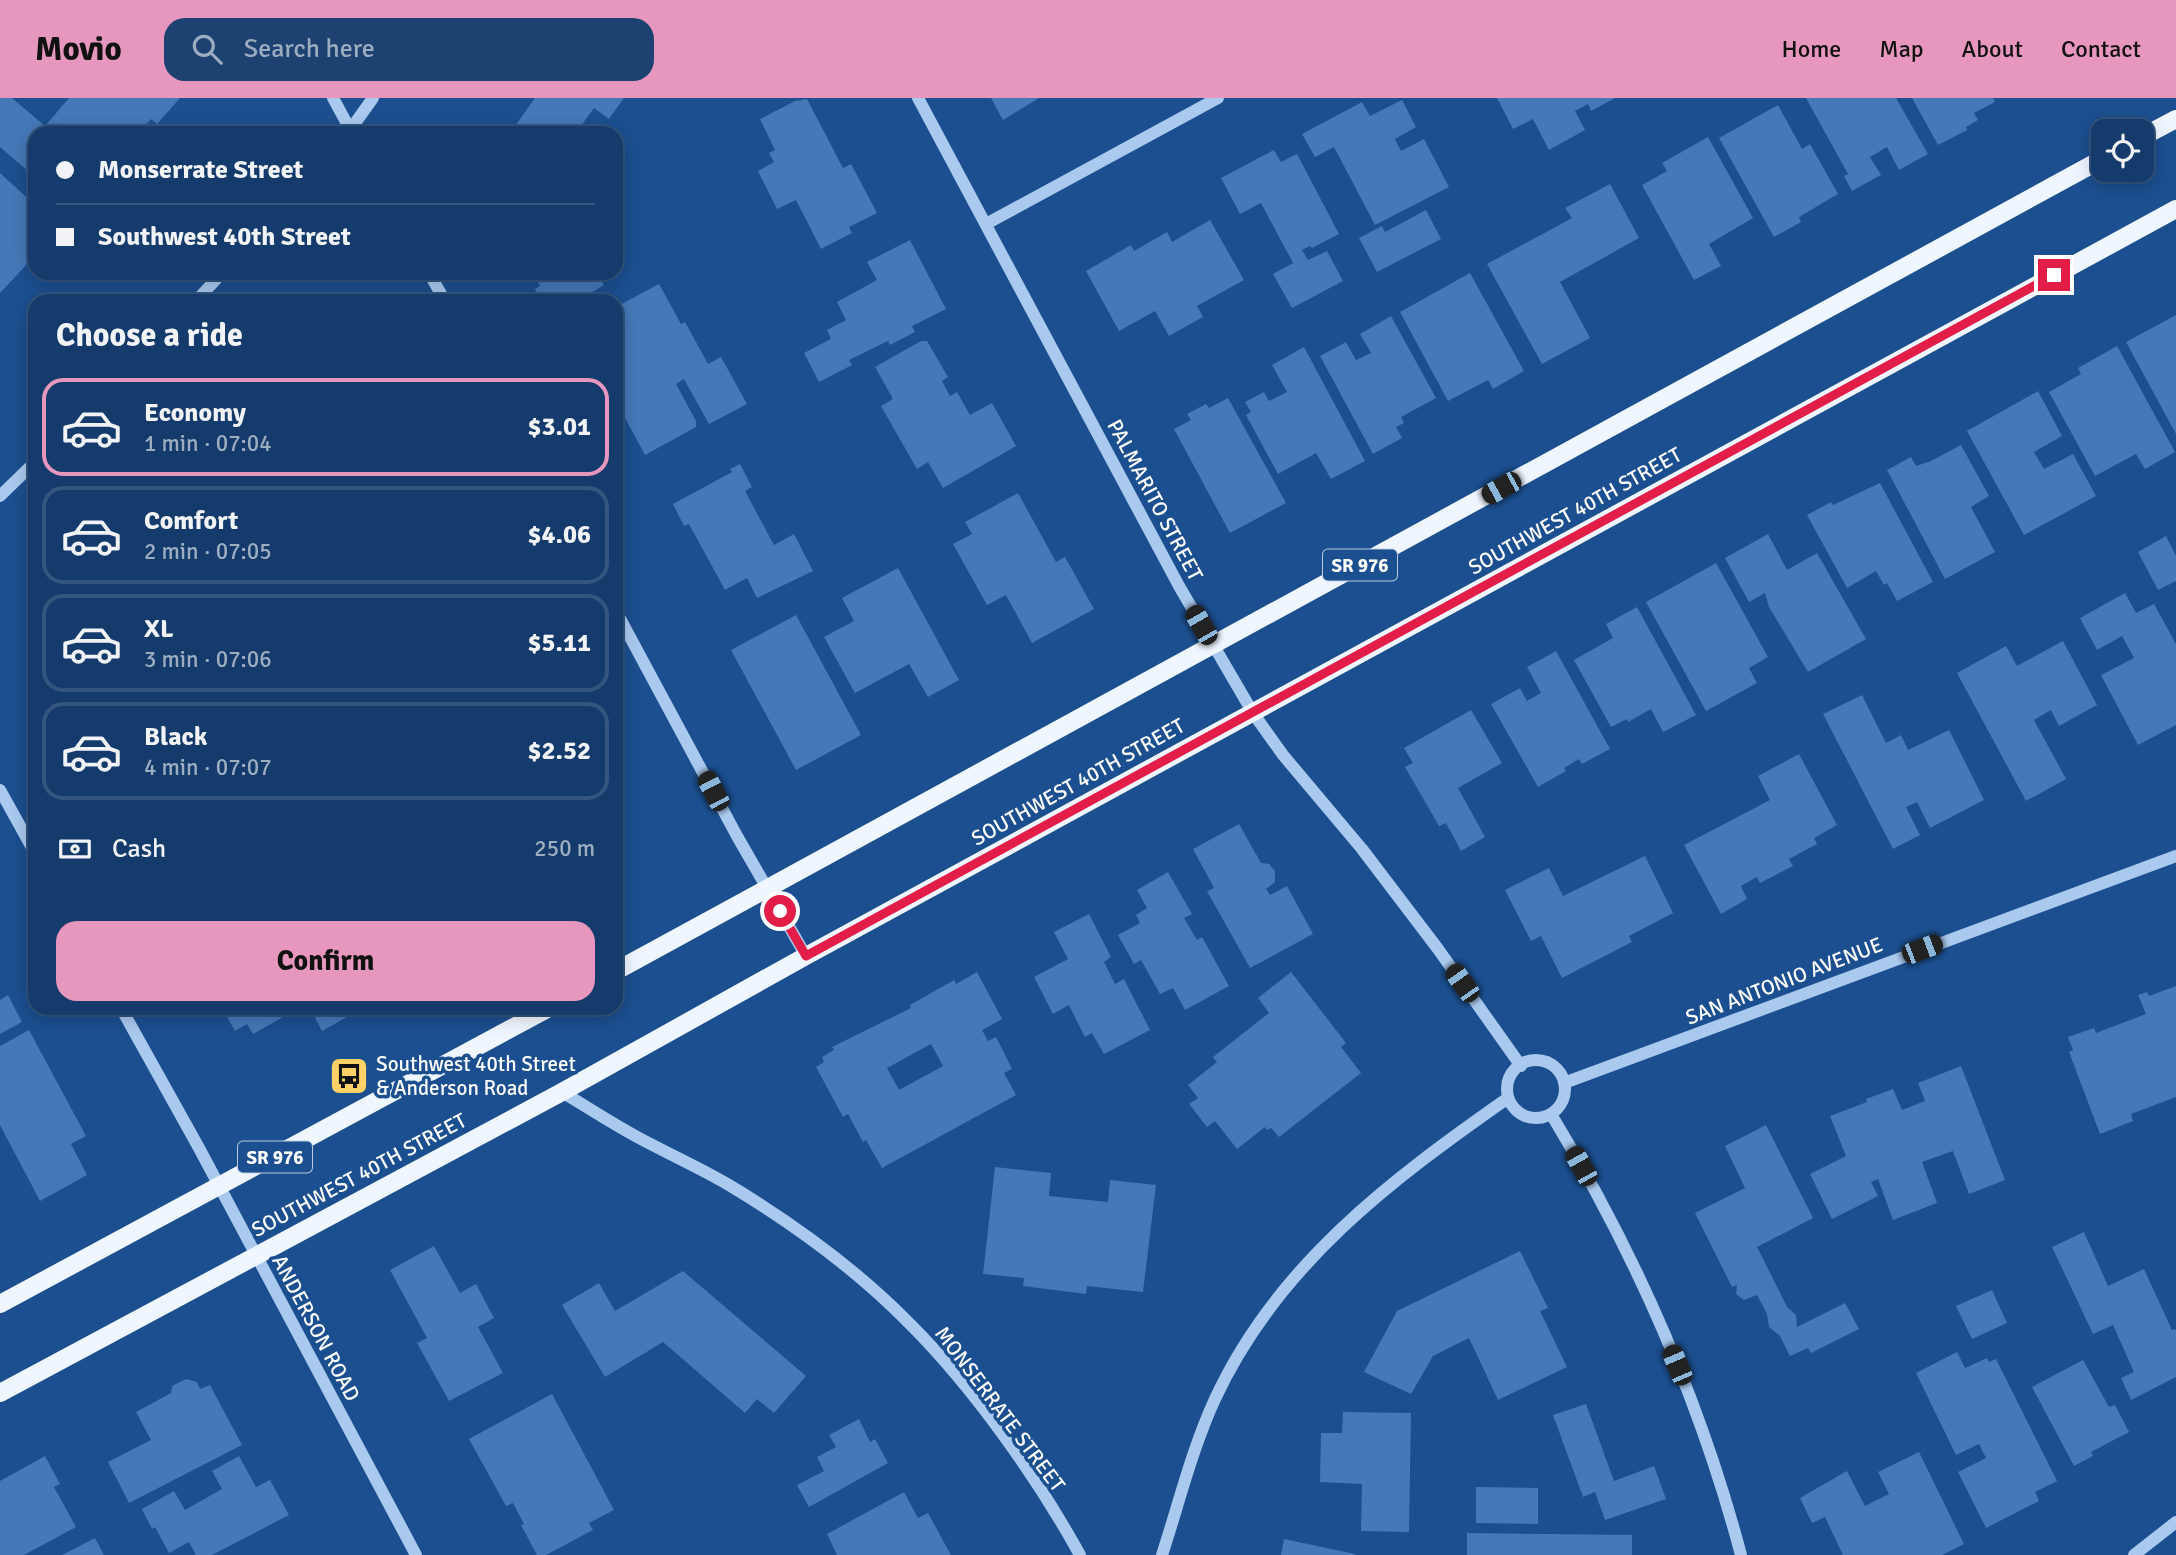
<!DOCTYPE html>
<meta charset="utf-8">
<style>
:root{--surface:#143b6b;--page:#1d4271;--text:#f1f3f6;--muted:#9dadc1;--line:#33557e;--accent:#e797bd}
body{margin:0;font-family:Signika,sans-serif;background:var(--page);color:var(--text);height:100vh;display:flex;flex-direction:column;font-size:26px;white-space:nowrap}
*{box-sizing:border-box;margin:0}
p{font-size:23px;color:var(--muted)}
.icon{flex:none;width:38px;height:38px;fill:none;stroke:currentColor;stroke-width:2;stroke-linecap:round;stroke-linejoin:round}
.map{position:relative;flex:1;overflow:hidden}
.sheet{position:absolute;left:28px;top:196px;width:595px;height:721px;display:flex;flex-direction:column;background:var(--surface);border-radius:21px;box-shadow:0 4px 18px #0003,0 0 0 2px var(--line)}
.sheet>*{flex:none}
.top-card{position:absolute;left:28px;top:28px;width:595px;height:154px;border-radius:21px;box-shadow:0 4px 18px #0003,0 0 0 2px var(--line);display:grid;align-content:center;height:154px;padding:0 28px;background:var(--surface)}
.controls{position:absolute;left:2091px;top:21px;display:grid;gap:14px}
.controls a{display:grid;place-items:center;width:63px;height:63px;border-radius:14px;background:var(--surface);box-shadow:0 4px 18px #0003,0 0 0 2px var(--line);font-size:35px}
.end{position:absolute;width:32px;height:32px;margin:-16px;border:9px solid #e11d48;background:#fff;box-shadow:0 0 0 4px #fff}
.from{border-radius:50%}
.car{position:absolute;width:21px;height:42px;margin:-21px -10px;border-radius:9px;box-shadow:0 0 5px 2px #0007;background:linear-gradient(#222 24%,#8ab4d8 0 40%,#222 0 76%,#8ab4d8 0 86%,#222 0)}
.top-card b{display:flex;align-items:center;gap:24px;height:66px;font-size:26px}
.top-card b+b{border-top:2px solid var(--line)}
.top-card i{width:18px;height:18px;background:var(--text)}
ul{padding:0;list-style:none}
li{display:flex;align-items:center;gap:21px;height:98px;margin:0 14px 10px;padding:0 14px;border:4px solid var(--line);border-radius:21px}
li div{flex:1}
li b{display:block;font-size:26px}
li em{font-style:normal;font-weight:700}
li.selected{border-color:var(--accent)}
li>.icon{width:63px;height:63px;stroke-width:1.5}
h2{padding:0 28px;font-size:32px;line-height:84px}
.pay{display:flex;align-items:center;gap:18px;height:77px;padding:0 28px;font-size:26px}
.pay p{margin-inline-start:auto}
.primary-button{display:flex;gap:14px;margin-top:auto;padding:14px 28px}
.primary-button a{flex:1;height:80px;border-radius:21px;background:var(--accent);color:#111;font-size:28px;font-weight:700;line-height:80px;text-align:center}
header{display:flex;align-items:center;gap:42px;box-sizing:border-box;height:98px;padding:0 35px;background:var(--accent);color:#111}
header strong{font-size:33px}
nav{display:flex;gap:38px;margin-inline-start:auto;font-size:24px}
.search{width:490px;height:63px;background:var(--page);display:flex;align-items:center;gap:18px;box-sizing:border-box;padding:0 24px;border-radius:21px;color:var(--muted);font-size:26px}
.map>svg:first-child{display:block}
.building{fill:#4478b7;fill-rule:evenodd}
.lines{fill:none;stroke-linecap:round;stroke-linejoin:round}
.minor{stroke:#a9c9ee;stroke-width:12}
.major{stroke:#f0f6ff;stroke-width:18}
.route{stroke:#e11d48;stroke-width:9}
.labels{text-anchor:middle;stroke-width:7;stroke-linejoin:round;paint-order:stroke}
.shield{fill:#1b4f8f;stroke:#bbcadd;stroke-width:2}
.shield-label{font-size:19px;font-weight:bold;fill:#fff}
.street-label{font-size:21px;fill:#fff;stroke:#1b4f8f}
.poi-label{font-size:21px;fill:#fff;stroke:#1b4f8f;text-anchor:start}
</style>
<header>
<strong>Movio</strong>
<div class="search"><svg class="icon" aria-label="search" viewBox="0 0 24 24"><circle cx="10" cy="10" r="6"/><path d="M15 15l6 6"/></svg>Search here</div>
<nav><a>Home</a><a>Map</a><a>About</a><a>Contact</a></nav>
</header>
<div class="map">
<svg width="2176" height="1457" viewBox="0 0 2176 1457">
<rect width="100%" height="100%" fill="#1b4f8f"/>
<path class="building" d="M0 0H12L45 28 69 0H180L157 26 151 21 139 35H35V79L0 49Z
M535 0H624L609 21 594 10 576 35H510Z
M991 0H1039L1003 22Z
M1497 0H1615L1591 13 1588 6 1575 13 1585 32 1549 52 1533 21 1513 31Z
M1806 0H1896L1928 56 1899 72 1887 49 1870 59 1881 77 1852 93 1844 78 1848 76Z
M1912 0H1993L1995 4 1974 15 1978 22 1966 29 1967 32 1938 47Z
M807 1 843 70 851 66 877 115 849 129 852 135 821 151 796 102 777 111 758 73 774 64 769 55 775 52 760 21 795 3Z
M1402 2 1416 29 1395 41 1401 53 1424 41 1449 89 1375 127 1334 49 1315 59 1302 36 1362 4 1370 18Z
M1778 7 1802 51 1810 46 1838 96 1799 119 1801 124 1774 139 1719 40Z
M1708 39 1753 120 1709 146 1721 168 1694 182 1642 87 1667 73 1662 65Z
M1274 52 1281 64 1297 56 1339 136 1312 150 1310 148 1302 152 1308 162 1327 153 1343 183 1292 210 1273 176 1293 165 1261 105 1240 116 1221 80Z
M0 75 35 107V162L33 164 31 162 0 195Z
M1610 86 1639 140 1560 184 1590 240 1542 266 1487 166 1572 120 1565 110Z
M1426 112 1441 141 1377 174 1359 140 1382 128 1385 134Z
M1210 122 1244 182 1197 208 1203 219 1169 238 1155 213 1119 233 1086 173 1131 147 1134 153 1167 134 1172 144Z
M910 142 946 211 912 228 915 234 890 247 888 243 849 262 852 267 819 284 804 255 831 241 827 232 846 222 837 204 877 182 867 164Z
M533 175H597L604 187 578 203H542L535 191 540 188Z
M1470 175 1524 273 1493 291 1488 282 1448 303 1400 214Z
M659 186 681 226 685 224 708 266 721 259 747 306 709 326 684 281 676 286 696 323V329L645 357 625 320 616 325V209Z
M2176 217V336L2126 244Z
M1391 218 1436 300 1401 319 1404 325 1396 329 1402 340 1373 356 1320 258 1346 244 1356 262 1371 255 1360 236Z
M921 243H927L948 279 942 283 950 298 957 294 970 317 992 305 1016 348 943 390 928 364 917 371 881 308 893 301 875 269Z
M2117 248 2175 354 2145 371 2136 356 2095 378 2049 294 2081 276 2078 270Z
M1304 249 1365 363 1331 381 1316 355 1278 376 1246 317 1251 314 1245 304 1264 294 1269 303 1287 294 1272 267Z
M2038 293 2062 338 2034 354 2044 371 2073 356 2096 398 2024 437 1967 333Z
M1228 300 1286 405 1230 435 1174 331 1191 322 1187 316 1206 306 1209 310Z
M1961 347 1989 398 1971 409 1995 454 1945 481 1887 372 1911 359 1916 368 1931 363Z
M740 366 752 389 745 393 774 447 794 436 813 473 757 500 747 480 725 492 689 426 684 428 673 406 732 374 730 371Z
M1880 385 1933 484 1897 503 1887 485 1884 487 1876 473 1847 490 1807 417 1831 404 1833 407Z
M1018 395 1056 464 1065 459 1094 511 1032 545 1006 497 987 507 953 446 972 436 965 424Z
M1768 436 1787 472 1817 455 1866 541 1808 574 1769 509 1765 495 1749 504 1725 460Z
M2166 438 2176 458V483L2158 492 2138 454Z
M1716 465 1768 559 1749 570 1757 585 1706 613 1646 504Z
M898 470 959 582 928 599 909 566 855 595 824 539 854 523 842 500Z
M2125 495 2136 515 2154 506 2176 546V627L2138 647 2101 577 2134 560 2122 538 2097 552 2080 520Z
M1637 509 1696 617 1663 634 1651 611 1628 624 1627 621 1611 629 1574 562 1613 540 1606 526Z
M796 517 861 637 796 672 731 552Z
M2063 543 2097 607 2059 628 2051 612 2034 622 2066 681 2026 703 1957 575 2006 548 2017 568Z
M1556 553 1610 651 1582 666 1579 661 1564 670 1566 673 1538 689 1491 606 1520 590 1527 603 1541 595 1527 569Z
M1862 597 1886 645 1901 637 1908 652 1949 632 1984 702 1930 730 1917 704 1906 709 1920 737 1893 751 1823 616Z
M1471 612 1502 665 1458 690 1485 739 1461 753 1446 725 1439 728 1405 669 1413 665 1404 650Z
M1799 656 1837 727 1814 740 1817 746 1789 761 1793 768 1760 785 1757 779 1741 788 1747 801 1721 816 1684 747 1770 702 1758 678Z
M1239 726 1261 765 1269 766 1275 773V784L1266 791 1270 797 1287 788 1313 836 1250 870 1207 793 1214 790 1193 751Z
M1645 758 1673 815 1629 838 1632 844 1562 880 1541 838 1531 843 1505 792 1549 770 1563 798Z
M1168 774 1192 816 1184 820 1197 842 1202 839 1229 888 1185 912 1173 890 1160 896 1141 862 1134 866 1118 837 1140 825 1136 817 1147 810 1137 792Z
M1089 816 1111 859 1104 864 1115 886 1124 881 1150 932 1104 956 1092 935 1085 939 1069 907 1053 916 1034 879 1068 861 1054 834Z
M977 874 1002 921 982 932 988 943 996 939 1012 971 1004 975 1016 997 882 1070 866 1042 863 1044 848 1016 843 1019 816 969 824 964 822 959 834 952 832 949 911 910 910 907 954 882 956 886ZM931 946 943 968 899 992 887 970Z
M1291 874 1346 945 1341 949 1361 975 1279 1039 1271 1030 1267 1032 1265 1029 1237 1051 1215 1023 1207 1029 1189 1006 1198 1000 1188 987 1217 964 1213 959 1269 915 1258 900Z
M2176 888V999L2131 1016 2133 1023 2100 1036 2069 954 2073 952 2068 939 2094 930 2096 935 2146 916 2138 897 2147 894 2149 898Z
M8 897 22 924 0 936V902Z
M222 910H299L253 936 247 926 235 933Z
M310 910H363L322 933Z
M29 932 86 1038 71 1046 87 1077 40 1103 0 1027V948Z
M1961 968 2005 1082 1969 1096 1953 1053 1922 1064 1937 1105 1893 1122 1878 1081 1871 1084 1878 1098 1832 1121 1810 1076 1846 1058 1830 1018 1867 1004 1866 1001 1893 991 1902 1012 1925 1003 1918 985Z
M1766 1027 1813 1120 1757 1149 1787 1209 1796 1217 1797 1229 1845 1205 1859 1231 1811 1255 1808 1250 1790 1258 1780 1238 1769 1229 1767 1216 1757 1197 1744 1202 1736 1196 1737 1187 1732 1189 1695 1115 1745 1090 1725 1048Z
M995 1069 1051 1075 1049 1098 1108 1104 1110 1082 1156 1087 1143 1194 1087 1188 1086 1196 1023 1188 1024 1180 983 1176Z
M2084 1134 2108 1188 2144 1171 2172 1232 2175 1231 2176 1233V1279L2131 1302 2121 1280 2134 1274 2113 1227 2093 1236 2052 1149Z
M434 1148 460 1195 476 1186 494 1220 478 1229 503 1275 449 1303 417 1245 427 1240 390 1172Z
M1520 1153 1548 1210 1540 1213 1567 1269 1498 1302 1469 1240 1433 1258 1411 1296 1364 1274 1397 1213Z
M683 1173 806 1278 774 1315 757 1301 745 1315 663 1244 605 1279 562 1207 599 1185 615 1213Z
M1992 1192 2007 1225 1972 1241 1956 1208Z
M1957 1254 1965 1270 1987 1260 1989 1264 1996 1261 2057 1383 2035 1394 2039 1403 1986 1430 1958 1374 1986 1360 1979 1346 1956 1357 1916 1275Z
M2083 1262 2109 1309 2115 1307 2129 1334 2091 1354 2093 1358 2074 1368 2032 1289Z
M186 1281 197 1284 200 1291 210 1287 242 1347 129 1405 108 1364 151 1342 136 1314 171 1295 172 1288Z
M552 1296 614 1412 589 1425 593 1432 546 1457H537L521 1427 524 1426 513 1405 506 1408 469 1341Z
M1586 1306 1614 1383 1654 1368 1666 1401 1605 1422 1595 1394 1583 1399 1553 1317Z
M1343 1314 1411 1315 1409 1434 1361 1433 1362 1386 1320 1384 1321 1335H1342Z
M859 1321 870 1344 875 1341 888 1365 809 1409 797 1387 824 1373 817 1359 836 1349 829 1337Z
M1919 1354 1964 1446 1942 1457H1843L1825 1419 1812 1425 1800 1400 1847 1373 1865 1408 1889 1396 1878 1374Z
M45 1358 60 1386 54 1389 76 1429 24 1457H0V1383Z
M239 1358 256 1389 270 1382 289 1417 212 1457H196L189 1444 169 1455 155 1429 152 1431 142 1411 174 1393 185 1412 222 1391 212 1373Z
M1476 1389 1538 1390V1426L1476 1425Z
M904 1394 918 1420 928 1415 951 1457H837L827 1436Z
M1467 1435 1632 1437V1457H1467Z
M95 1440 104 1457H62Z
M1284 1441 1355 1456V1457H1281Z"/>
<g class="lines">
<path class="minor" d="M333 0 352 35
M918 0 1179 488 1253 615 1283 657 1362 751 1438 851 1521 968
M348 35 373 0
M986 126 1218 0
M429 175 445 203
M196 203 222 175
M0 398 35 364
M616 513 737 738 806 858
M0 692 35 755
M121 910 199 1050 416 1457
M1507 991a29 29 0 1 1 58 0a29 29 0 1 1-58 0Z
M1564 985 2176 758
M562 994C587 1009 613 1026 639 1040 669 1056 700 1070 729 1087 794 1126 857 1172 910 1226 973 1289 1037 1379 1080 1457
M1551 1016C1634 1153 1700 1302 1741 1457
M1162 1457C1179 1405 1192 1351 1215 1301 1277 1167 1391 1082 1508 1000
M2134 1457 2176 1424"/>
<path class="major" d="M2142 39 2176 21
M616 873 2104 60
M0 1206 549 910
M0 1295 562 994 806 858 2176 111"/>
</g>
<g class="lines">
<path class="route" d="M780 813 806 858 2054 177"/>
</g>
<defs>
<g id="bus-square" transform="scale(2.0125)"><rect x="-9" y="-9" width="18" height="18" rx="4" fill="#ffd166" stroke="#1b4f8f"/><path d="M-5-6H5V4H4V6H2V4H-2V6H-4V4H-5ZM-3.5-4V0h7V-4ZM-3.5 1.2v1.5H-2V1.2ZM2 1.2v1.5H3.5V1.2Z" fill="#111"/></g>
</defs>
<g fill-rule="evenodd">
<use href="#bus-square" x="349" y="978"/>
</g>
<g class="labels">
<g class="shield">
<rect x="1323" y="451.5" width="74" height="31" rx="5"/>
<rect x="238" y="1043.5" width="74" height="31" rx="5"/>
</g>
<g class="shield-label">
<text x="1360" y="474">SR 976</text>
<text x="275" y="1066">SR 976</text>
</g>
<g class="street-label">
<text transform="translate(1155 402) rotate(62)" y="7">PALMARITO STREET</text>
<text transform="translate(1575 413) rotate(-29)" y="7">SOUTHWEST 40TH STREET</text>
<text transform="translate(1078 684) rotate(-29)" y="7">SOUTHWEST 40TH STREET</text>
<text transform="translate(1784 883) rotate(-21)" y="7">SAN ANTONIO AVENUE</text>
<text transform="translate(359 1077) rotate(-28)" y="7">SOUTHWEST 40TH STREET</text>
<text transform="translate(316 1230) rotate(62)" y="7">ANDERSON ROAD</text>
<text transform="translate(1000 1311) rotate(53)" y="7">MONSERRATE STREET</text>
</g>
<g class="poi-label">
<text x="376" y="973">Southwest 40th Street<tspan x="376" dy="24">&amp; Anderson Road</tspan></text>
</g>
</g>
</svg>
<div class="controls">
<a><svg class="icon" aria-label="locate" viewBox="0 0 24 24"><circle cx="12" cy="12" r="6"/><path d="M12 2v4M12 18v4M2 12h4M18 12h4"/></svg></a>
</div>
<i class="end from" style="left:780px;top:813px"></i>
<i class="end" style="left:2054px;top:177px"></i>
<i class="car" style="left:1501px;top:390px;rotate:241deg"></i>
<i class="car" style="left:1201px;top:527px;rotate:330deg"></i>
<i class="car" style="left:713px;top:693px;rotate:332deg"></i>
<i class="car" style="left:1922px;top:851px;rotate:69deg"></i>
<i class="car" style="left:1462px;top:885px;rotate:325deg"></i>
<i class="car" style="left:1581px;top:1068px;rotate:331deg"></i>
<i class="car" style="left:1677px;top:1267px;rotate:337deg"></i>
<div class="top-card">
<b><i class="from"></i>Monserrate Street</b>
<b><i></i>Southwest 40th Street</b>
</div>
<section class="sheet">
<h2>Choose a ride</h2>
<ul>
<li class="selected"><svg class="icon" aria-label="car" viewBox="0 0 24 24"><path d="M5 17H2v-5l4-1 3-4h7l3 4 3 1v5h-3M9 17h6M6 11h13"/><circle cx="7" cy="17" r="2"/><circle cx="17" cy="17" r="2"/></svg><div><b>Economy</b><p>1 min · 07:04</p></div><em>$3.01</em></li>
<li><svg class="icon" aria-label="car" viewBox="0 0 24 24"><path d="M5 17H2v-5l4-1 3-4h7l3 4 3 1v5h-3M9 17h6M6 11h13"/><circle cx="7" cy="17" r="2"/><circle cx="17" cy="17" r="2"/></svg><div><b>Comfort</b><p>2 min · 07:05</p></div><em>$4.06</em></li>
<li><svg class="icon" aria-label="car" viewBox="0 0 24 24"><path d="M5 17H2v-5l4-1 3-4h7l3 4 3 1v5h-3M9 17h6M6 11h13"/><circle cx="7" cy="17" r="2"/><circle cx="17" cy="17" r="2"/></svg><div><b>XL</b><p>3 min · 07:06</p></div><em>$5.11</em></li>
<li><svg class="icon" aria-label="car" viewBox="0 0 24 24"><path d="M5 17H2v-5l4-1 3-4h7l3 4 3 1v5h-3M9 17h6M6 11h13"/><circle cx="7" cy="17" r="2"/><circle cx="17" cy="17" r="2"/></svg><div><b>Black</b><p>4 min · 07:07</p></div><em>$2.52</em></li>
</ul>
<div class="pay"><svg class="icon" aria-label="cash" viewBox="0 0 24 24"><path d="M3 7h18v10H3z"/><circle cx="12" cy="12" r="2"/></svg>Cash<p>250 m</p></div>
<div class="primary-button"><a>Confirm</a></div>
</section>
</div>
